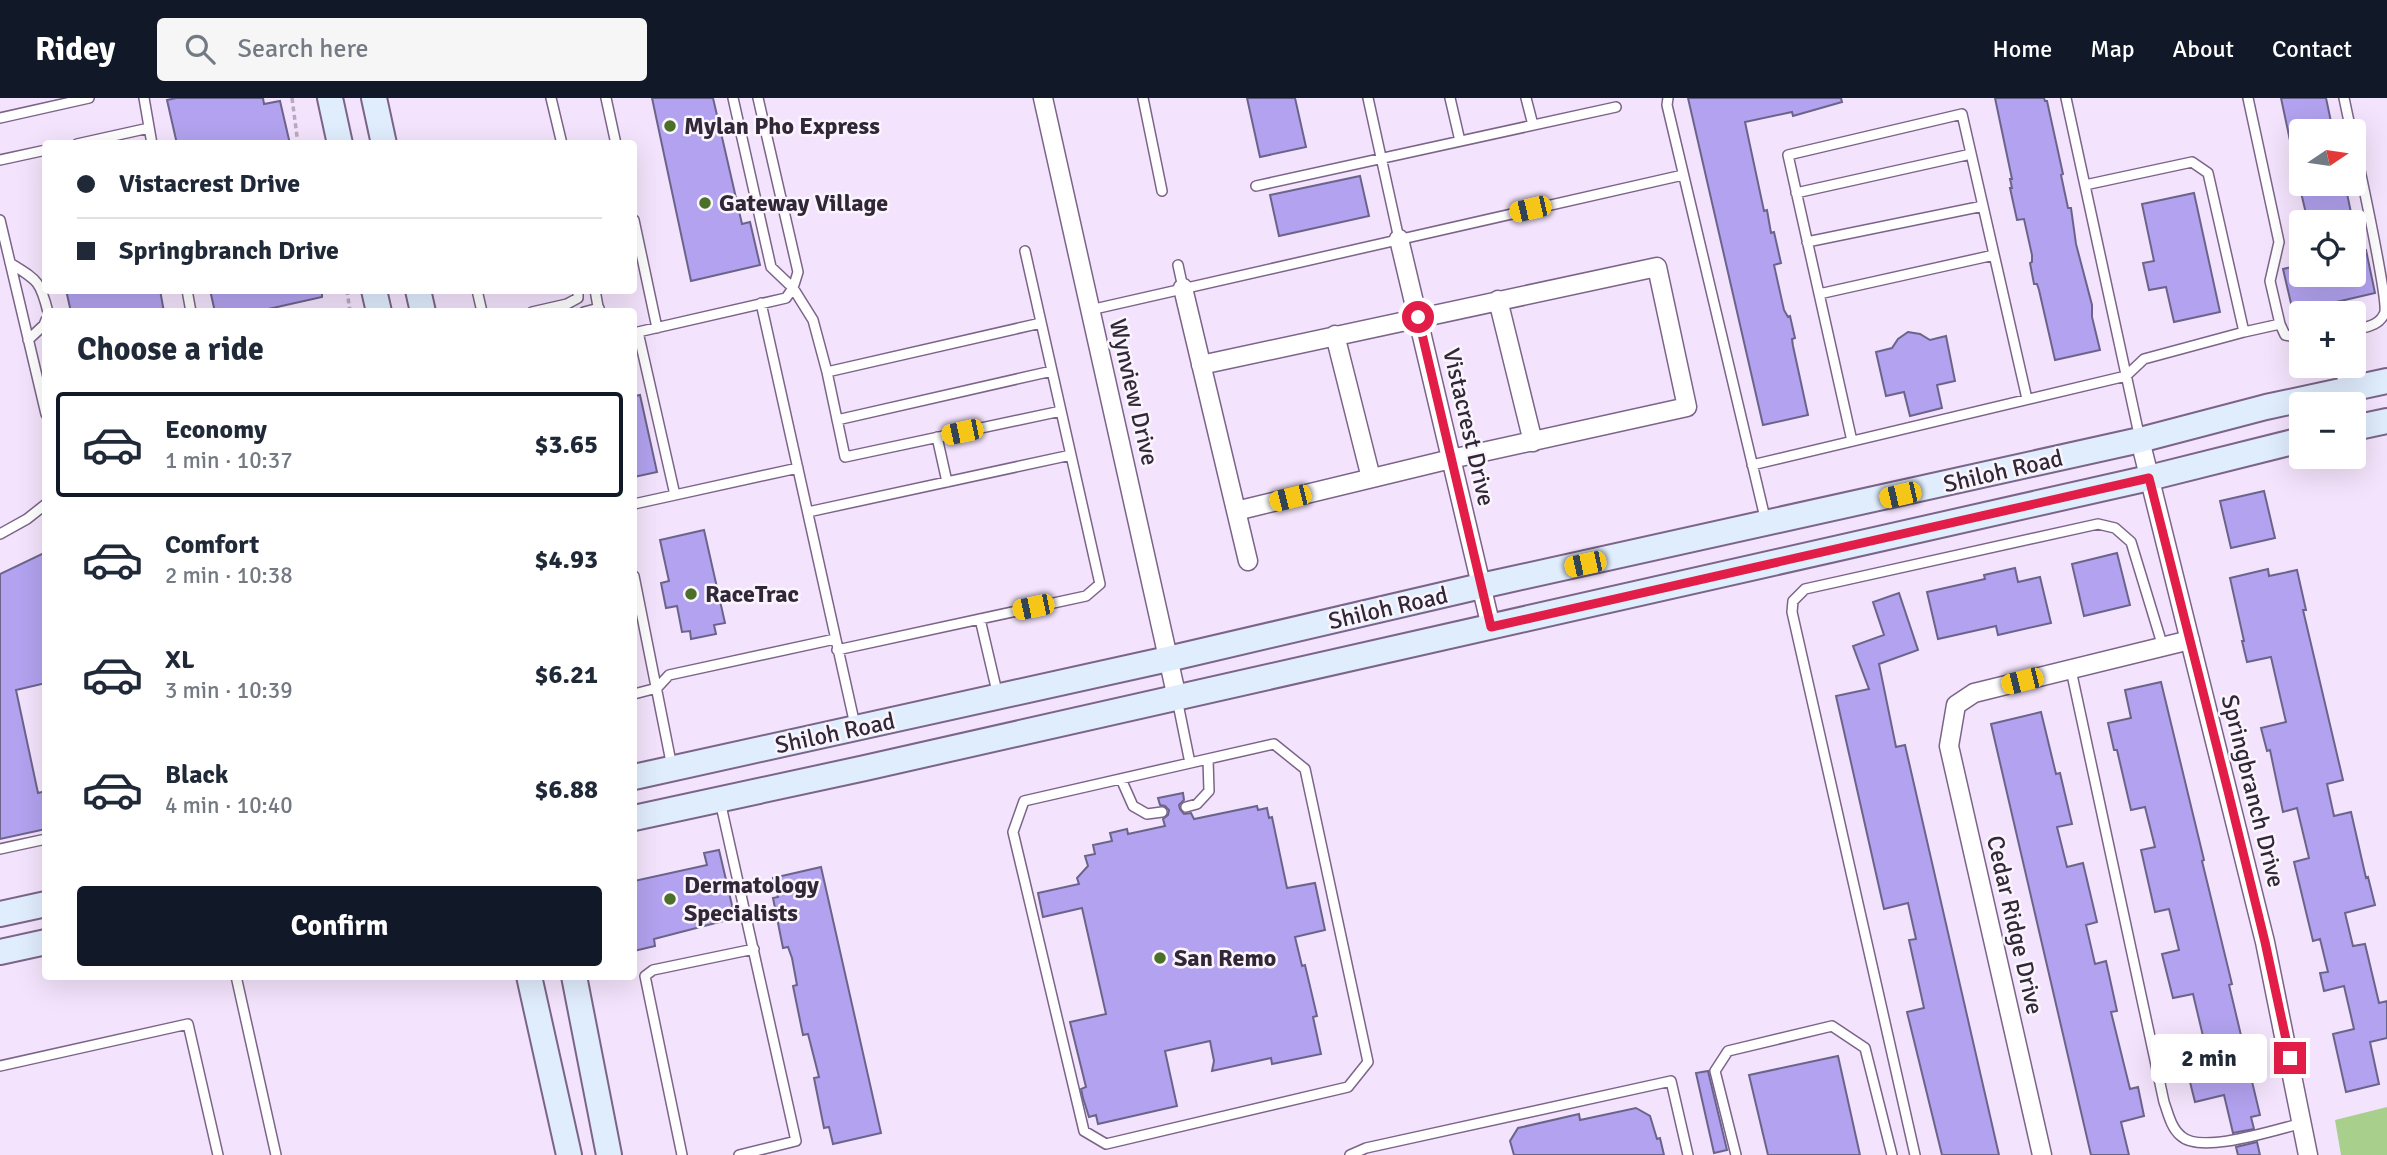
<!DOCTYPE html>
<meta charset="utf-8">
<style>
:root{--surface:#fff;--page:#f6f6f7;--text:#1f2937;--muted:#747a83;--line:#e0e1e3;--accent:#111827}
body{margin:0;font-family:Signika,sans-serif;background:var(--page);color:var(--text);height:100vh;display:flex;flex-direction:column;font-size:26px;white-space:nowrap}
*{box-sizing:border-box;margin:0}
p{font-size:23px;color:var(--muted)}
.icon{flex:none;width:38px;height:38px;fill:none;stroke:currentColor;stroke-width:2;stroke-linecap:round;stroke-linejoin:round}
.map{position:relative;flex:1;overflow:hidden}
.side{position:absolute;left:42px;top:210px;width:595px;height:672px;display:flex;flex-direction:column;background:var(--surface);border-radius:7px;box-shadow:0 7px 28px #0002}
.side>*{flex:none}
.top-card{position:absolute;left:42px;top:42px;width:595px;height:154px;border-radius:7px;box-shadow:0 7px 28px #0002;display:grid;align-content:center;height:154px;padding:0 35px;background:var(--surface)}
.needle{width:46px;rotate:77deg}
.tools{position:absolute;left:2289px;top:21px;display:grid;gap:14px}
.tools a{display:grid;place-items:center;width:77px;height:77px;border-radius:7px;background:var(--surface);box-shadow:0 7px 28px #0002;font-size:35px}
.end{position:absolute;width:32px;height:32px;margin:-16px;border:9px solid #e11d48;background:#fff;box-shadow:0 0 0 4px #fff}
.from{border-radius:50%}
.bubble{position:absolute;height:49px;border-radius:7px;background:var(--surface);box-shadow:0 7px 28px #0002;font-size:23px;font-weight:700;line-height:49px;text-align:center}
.car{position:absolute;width:21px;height:42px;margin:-21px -10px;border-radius:9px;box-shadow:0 0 5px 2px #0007;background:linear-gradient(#f5c518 24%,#345 0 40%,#f5c518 0 76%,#345 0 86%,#f5c518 0)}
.top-card b{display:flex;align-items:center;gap:24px;height:66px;font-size:26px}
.top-card b+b{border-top:2px solid var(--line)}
.top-card i{width:18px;height:18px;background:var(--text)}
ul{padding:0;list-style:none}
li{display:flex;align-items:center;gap:21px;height:105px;margin:0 14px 10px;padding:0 21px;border:4px solid transparent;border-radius:7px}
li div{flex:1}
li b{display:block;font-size:26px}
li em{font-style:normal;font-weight:700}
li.on{border-color:var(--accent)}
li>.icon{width:63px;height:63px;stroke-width:1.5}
h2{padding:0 35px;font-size:32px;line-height:84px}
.cta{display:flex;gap:14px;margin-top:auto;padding:14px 35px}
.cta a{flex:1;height:80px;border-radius:7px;background:var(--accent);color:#fff;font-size:28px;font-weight:700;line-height:80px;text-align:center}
header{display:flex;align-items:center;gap:42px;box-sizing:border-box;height:98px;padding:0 35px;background:var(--accent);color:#fff}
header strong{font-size:33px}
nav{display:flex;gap:38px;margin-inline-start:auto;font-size:24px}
.search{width:490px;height:63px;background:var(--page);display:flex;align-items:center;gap:18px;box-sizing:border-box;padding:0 24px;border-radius:7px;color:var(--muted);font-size:26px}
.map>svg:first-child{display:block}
.green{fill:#a8d08c}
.building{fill:#b2a2ef;stroke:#6b648a;stroke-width:2}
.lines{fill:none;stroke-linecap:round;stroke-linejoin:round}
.service-casing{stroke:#7b6488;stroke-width:12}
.minor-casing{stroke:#7b6488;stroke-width:21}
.secondary-casing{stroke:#7b6488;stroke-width:28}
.path{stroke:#b7a9bf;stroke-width:3.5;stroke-dasharray:5 3.5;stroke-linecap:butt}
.service{stroke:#fff;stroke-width:9}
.minor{stroke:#fff;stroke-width:18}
.secondary{stroke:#e0edfd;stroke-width:24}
.route{stroke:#e11d48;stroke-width:9}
.poi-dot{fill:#4a702a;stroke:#faf5fd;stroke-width:2.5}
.labels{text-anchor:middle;stroke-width:5;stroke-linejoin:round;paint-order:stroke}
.poi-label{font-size:24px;font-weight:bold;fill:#312737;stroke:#faf5fd;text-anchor:start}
.street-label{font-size:24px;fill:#312737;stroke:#faf5fd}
</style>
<header>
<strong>Ridey</strong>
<div class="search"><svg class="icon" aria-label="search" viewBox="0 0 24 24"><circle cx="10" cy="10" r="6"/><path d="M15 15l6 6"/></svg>Search here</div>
<nav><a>Home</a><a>Map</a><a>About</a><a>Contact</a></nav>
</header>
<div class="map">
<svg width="2387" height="1057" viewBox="0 0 2387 1057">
<rect width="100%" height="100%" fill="#f3e3fc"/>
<path class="green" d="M2387 1009V1057H2341L2335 1022Z"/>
<path class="building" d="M176 0H263L264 6 280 3 290 46H177L167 2Z
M652 0H713L742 126 750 124 760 167 691 183Z
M1247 0H1295L1306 49 1260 59Z
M1688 0H1841L1842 4 1793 18 1792 14 1745 24 1764 113 1767 112 1771 135 1774 134 1781 165 1774 167 1784 212 1788 219 1790 218 1795 240 1792 241 1793 248 1808 317 1763 327Z
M1995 0H2044L2045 3H2047L2063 76 2061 77 2068 110H2071L2076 146 2092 207V219L2100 252 2055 262 2039 192 2037 186H2034L2030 165 2032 164V157L2024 121 2017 122 2010 90H2012L2010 81H2012Z
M2281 0H2326L2333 33H2301V65L2295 66Z
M1360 78 1369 118 1279 138 1270 97Z
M2299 86H2345L2353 124H2308Z
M2194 95 2220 214 2174 224 2166 189 2149 192 2143 165 2154 163 2142 106Z
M2366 152 2375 195 2293 214 2283 171 2301 167V177H2354V155Z
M66 192H160L164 214H71Z
M210 192H322V199L255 214H215Z
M1908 234 1920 236 1930 242 1946 238 1955 283 1937 287 1942 310 1910 318 1904 294 1886 298 1876 254 1892 250 1898 241Z
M640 297 657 374 634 379V298Z
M2264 393 2275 440 2231 450 2220 403Z
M704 432 725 525 714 527 716 536 691 541 690 533 682 534 677 508 666 510 661 485 669 483 660 442Z
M46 454V585L16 592 38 695 46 693V731L0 741V476Z
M2117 455 2130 507 2084 518 2072 466Z
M2015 470 2018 484 2040 479 2051 525 1998 537 1996 528 1938 541 1927 494 1985 481 1984 477Z
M2268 471 2269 478 2297 472 2306 512H2303L2343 682 2327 686 2334 718 2351 714 2366 780 2368 779 2375 807 2345 815 2353 848 2365 846 2379 905 2387 903V940L2370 944 2379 986 2346 994 2333 936 2354 931 2344 888 2324 893 2320 875 2328 874 2320 841 2313 843 2294 764 2309 760 2297 710 2283 714 2270 652 2267 653 2261 630 2286 624 2276 581 2271 559 2247 564 2242 543H2244L2230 480Z
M1899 495 1918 552 1879 566 1896 649 1905 647 1999 1057H1942L1907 914 1924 910 1909 842 1916 841 1908 805 1884 811 1836 598 1869 591 1853 548 1884 537 1873 504Z
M2161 584 2204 762 2202 763 2232 886 2229 887 2260 1017 2251 1019 2254 1031 2238 1034 2233 1035 2224 997 2195 1004 2180 944 2203 938 2193 896 2173 900 2162 856 2179 852 2169 811 2155 814 2141 752 2155 749 2145 709 2131 712 2117 652H2114L2108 625 2131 620 2125 592Z
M2041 614 2056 676 2060 675 2072 726 2057 729 2067 769 2083 765 2097 824 2086 827 2095 866 2106 863 2117 913 2111 914 2130 991 2138 989 2144 1018 2121 1024 2129 1057H2091L1991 626Z
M1183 695 1184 702 1179 707 1180 711 1184 716 1191 715 1194 721 1257 708 1258 712 1267 710 1269 720 1272 719 1287 790 1315 785 1325 832 1295 839 1302 868 1305 867 1317 918 1313 919 1321 956 1272 966 1271 960 1212 973 1214 963 1210 943 1165 953 1177 1008 1098 1026 1096 1017 1089 1019 1083 1000 1081 991 1086 989 1070 924 1106 916 1082 810 1043 819 1038 795 1079 786 1077 780 1088 768 1085 758 1095 756 1093 747 1112 743 1110 735 1127 731 1128 736 1165 728 1163 721 1168 717 1169 712 1165 708 1160 707 1158 700Z
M719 752 735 820 654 841 655 848 634 853V783L707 767 704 755Z
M821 769 881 1035 833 1046 829 1029 824 1030 814 980 819 979 808 936 803 937 793 888 797 887 792 860 788 849 783 850 773 800 778 799 773 780Z
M1838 958 1860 1057H1768L1749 977Z
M1708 973 1727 1052 1714 1055 1696 975Z
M1636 1010 1650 1018 1657 1041 1660 1040 1664 1057H1514L1510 1043 1518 1030 1579 1016 1580 1022Z
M2257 1044 2260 1057H2238L2236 1049Z"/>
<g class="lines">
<g class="service-casing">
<path id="service" d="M144 0 152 46
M551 0 562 46
M606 0 616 46
M733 0 771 169 793 190 813 222 827 274 845 359 1061 313
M1143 0 1162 93
M1368 0 1399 141
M1450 0 1460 43
M1526 0 1533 27
M1668 0 1667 7 1766 424
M2066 0 2140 341
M2248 0 2279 144 2270 183 2280 226 2285 237 2301 240
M2344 0 2351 33
M0 20 89 0
M2354 44C2360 72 2387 196 2385 214 2380 228 2366 229 2354 232
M77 46 149 30
M0 62 46 52
M1256 88 1616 9
M1796 95 1971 56
M0 122 46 316
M634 122 657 230
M1807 144 1983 108
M10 165C37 182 40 182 48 214
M1178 167 1183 190
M187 192 191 214
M477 192 482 214
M595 192 599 214
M1819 196 1994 157
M761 205 855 627
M1090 212 1683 77
M532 214 567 206 578 200V192
M584 214 599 210
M638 234 786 200 793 190 798 174 758 0
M2244 234 2280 226
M634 235 638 234 675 397 634 406
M28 242 44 227 46 222
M2339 268 2345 290
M827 274 1041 225
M837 322 1052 273
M937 339 947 384
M1852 343 1788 57 1962 16 2027 301
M1752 367 2126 278 2144 261 2244 234 2208 75 2192 64 2085 87
M675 397 798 370
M808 414 1071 357
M0 436 27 421 46 406
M634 478 672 669
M980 521 998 598
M837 552 1086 498 1100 486 1025 153
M2071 572 2164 1004C2168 1015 2171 1030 2181 1038 2201 1057 2277 1031 2303 1025
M634 596 657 590 669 577 835 541
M1177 601 1190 665 1274 646 1305 671 1368 964 1348 989 1106 1046 1084 1033 1013 734 1024 703 1190 665
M1121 681 1133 708 1147 716 1162 714
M720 703 796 1043 739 1057
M1186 709 1197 706 1209 693 1208 661
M0 751 46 741
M236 878 276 1057
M0 968 188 926 218 1057
M682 1057 645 878 653 872 754 851
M1350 1057 1366 1050 1671 983 1688 1057
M1736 1057 1715 973 1728 953 1832 928 1865 950 1892 1057
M1915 1057 1792 514 1793 503 1805 491 2098 426 2115 430 2131 444 2163 549"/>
</g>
<g class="minor-casing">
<path id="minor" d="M1043 0 1177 600
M1399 141 1491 529
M1183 190 1248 463
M1498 202 1533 344
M1335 237 1371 380
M1201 267 1657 169 1687 309 1451 361 1236 413
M2140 342 2265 844 2308 1057
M2042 1057 1949 648 1956 607 1974 595 2190 542"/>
</g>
<g class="secondary-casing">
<path id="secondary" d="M330 0 340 46
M374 0 384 46
M374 192 379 214
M418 192 423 214
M2354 330 2387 323
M634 679 1168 561 1481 488 2140 342 2266 309 2387 283
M634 720 865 670 2149 380 2301 342
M0 816 46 806
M0 854 46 844
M529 878 569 1057
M574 878 609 1057"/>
</g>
<path class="path" d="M292 0 298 46
M347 192 350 214"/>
<use href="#service" class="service"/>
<use href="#minor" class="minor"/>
<use href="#secondary" class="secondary"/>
</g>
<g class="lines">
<path class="route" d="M1418 219 1491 529 2149 380 2228 693 2265 844 2290 960"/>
</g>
<g class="poi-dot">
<circle cx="670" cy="28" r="7"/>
<circle cx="705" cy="105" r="7"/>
<circle cx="691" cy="496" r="7"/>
<circle cx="670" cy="801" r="7"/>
<circle cx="1160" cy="860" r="7"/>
</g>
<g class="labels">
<g class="poi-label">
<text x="684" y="36">Mylan Pho Express</text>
<text x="719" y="113">Gateway Village</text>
<text x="705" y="504">RaceTrac</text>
<text x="684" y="795">Dermatology<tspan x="684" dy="28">Specialists</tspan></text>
<text x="1174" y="868">San Remo</text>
</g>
<g class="street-label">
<text transform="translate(1134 294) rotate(77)" y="8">Wynview Drive</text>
<text transform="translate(1469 329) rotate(77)" y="8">Vistacrest Drive</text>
<text transform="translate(2003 373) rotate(-13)" y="8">Shiloh Road</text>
<text transform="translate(1388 510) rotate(-13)" y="8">Shiloh Road</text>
<text transform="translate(835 635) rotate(-12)" y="8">Shiloh Road</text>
<text transform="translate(2253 693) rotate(76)" y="8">Springbranch Drive</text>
<text transform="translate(2015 827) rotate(77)" y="8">Cedar Ridge Drive</text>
</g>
</g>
</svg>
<div class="tools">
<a><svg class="needle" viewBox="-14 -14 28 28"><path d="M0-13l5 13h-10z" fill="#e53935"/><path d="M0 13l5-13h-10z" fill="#747a83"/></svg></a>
<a><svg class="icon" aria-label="locate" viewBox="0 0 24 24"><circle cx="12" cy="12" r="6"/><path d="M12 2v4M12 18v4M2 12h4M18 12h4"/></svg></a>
<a>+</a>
<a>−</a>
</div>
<i class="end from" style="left:1418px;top:219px"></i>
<i class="end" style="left:2290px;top:960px"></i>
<div class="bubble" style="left:2151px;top:936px;width:116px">2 min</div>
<i class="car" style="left:1530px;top:111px;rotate:257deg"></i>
<i class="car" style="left:962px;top:334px;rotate:258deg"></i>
<i class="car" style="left:1900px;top:397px;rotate:257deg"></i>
<i class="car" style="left:1290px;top:400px;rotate:256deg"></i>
<i class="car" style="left:1585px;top:466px;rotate:258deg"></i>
<i class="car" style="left:1033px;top:509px;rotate:258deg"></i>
<i class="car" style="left:2022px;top:583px;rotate:256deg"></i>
<div class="top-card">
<b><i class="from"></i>Vistacrest Drive</b>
<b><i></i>Springbranch Drive</b>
</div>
<section class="side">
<h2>Choose a ride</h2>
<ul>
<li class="on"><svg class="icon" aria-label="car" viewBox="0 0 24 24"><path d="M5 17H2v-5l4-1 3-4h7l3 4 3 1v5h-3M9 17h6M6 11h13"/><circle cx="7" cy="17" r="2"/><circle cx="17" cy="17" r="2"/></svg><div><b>Economy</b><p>1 min · 10:37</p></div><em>$3.65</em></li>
<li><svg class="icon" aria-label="car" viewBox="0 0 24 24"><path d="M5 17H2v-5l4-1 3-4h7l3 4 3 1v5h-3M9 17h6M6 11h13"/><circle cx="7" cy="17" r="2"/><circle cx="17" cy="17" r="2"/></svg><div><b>Comfort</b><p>2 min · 10:38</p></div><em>$4.93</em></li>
<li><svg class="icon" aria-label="car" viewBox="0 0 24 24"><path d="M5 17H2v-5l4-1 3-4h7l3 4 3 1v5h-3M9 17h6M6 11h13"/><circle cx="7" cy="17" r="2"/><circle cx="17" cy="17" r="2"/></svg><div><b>XL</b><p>3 min · 10:39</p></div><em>$6.21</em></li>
<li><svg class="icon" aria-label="car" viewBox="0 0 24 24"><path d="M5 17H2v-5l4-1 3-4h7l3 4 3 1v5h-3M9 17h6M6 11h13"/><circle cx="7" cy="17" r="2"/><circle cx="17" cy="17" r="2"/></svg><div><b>Black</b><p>4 min · 10:40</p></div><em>$6.88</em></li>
</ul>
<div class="cta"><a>Confirm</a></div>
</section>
</div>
